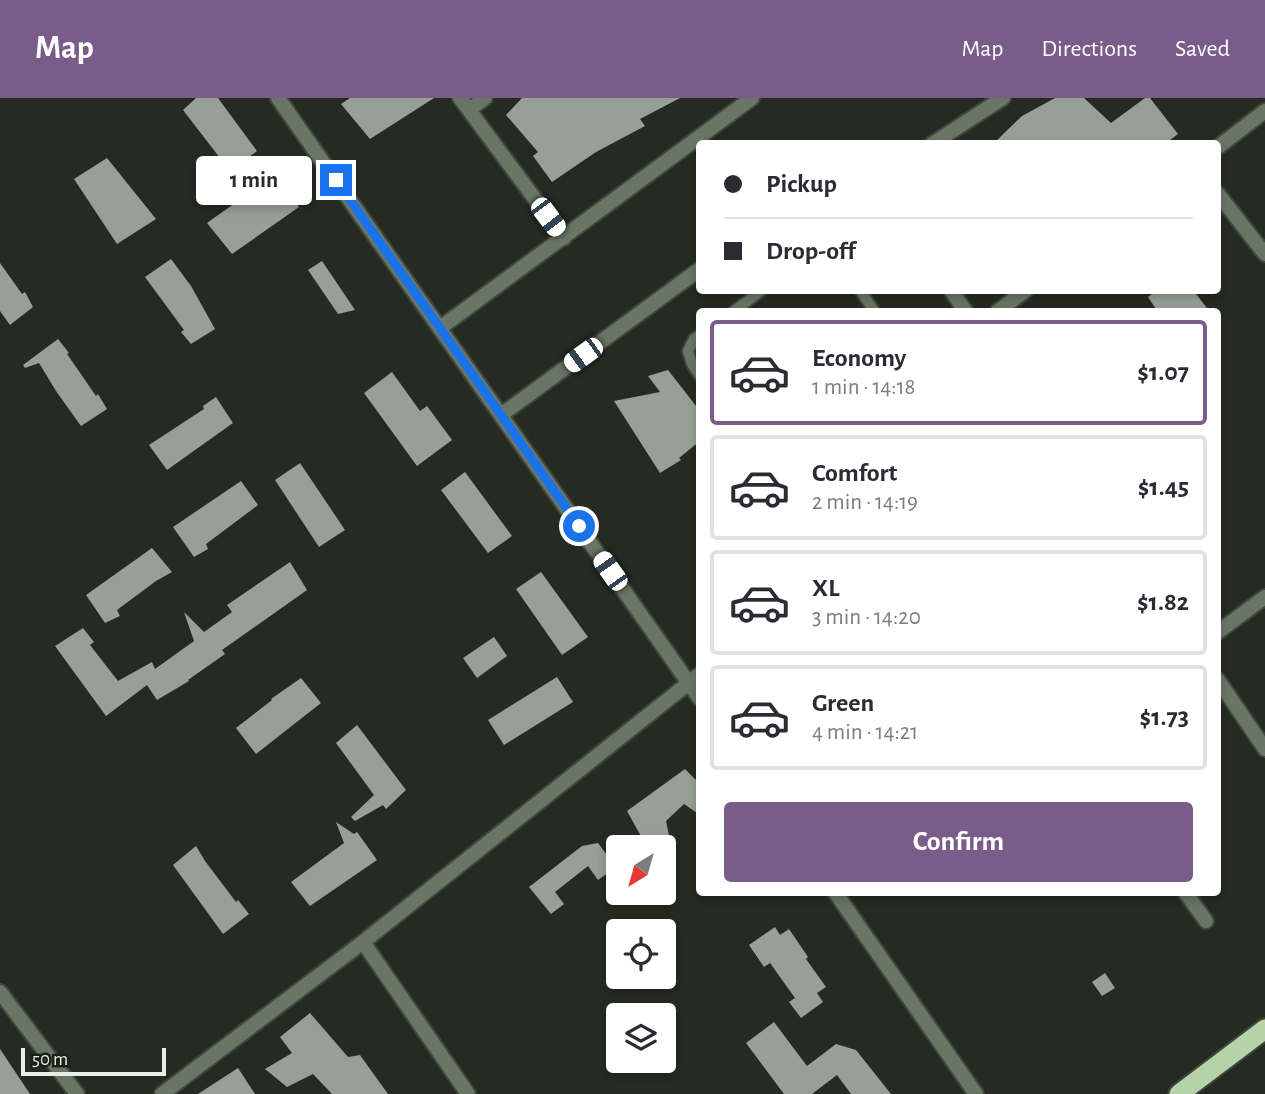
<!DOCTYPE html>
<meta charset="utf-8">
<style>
:root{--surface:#fff;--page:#f7f7f7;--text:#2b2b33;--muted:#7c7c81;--line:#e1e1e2;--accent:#7a5c8a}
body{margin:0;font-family:"Alegreya Sans",sans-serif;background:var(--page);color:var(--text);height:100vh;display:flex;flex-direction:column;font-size:26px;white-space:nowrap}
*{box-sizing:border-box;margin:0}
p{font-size:23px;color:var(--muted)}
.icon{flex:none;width:38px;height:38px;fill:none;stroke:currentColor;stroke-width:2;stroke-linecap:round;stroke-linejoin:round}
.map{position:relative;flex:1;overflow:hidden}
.details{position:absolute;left:696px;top:210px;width:525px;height:588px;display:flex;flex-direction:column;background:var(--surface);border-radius:7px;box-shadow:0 4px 10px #0003}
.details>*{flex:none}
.banner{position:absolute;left:696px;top:42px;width:525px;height:154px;border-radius:7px;box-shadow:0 4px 10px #0003;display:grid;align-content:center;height:154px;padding:0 28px;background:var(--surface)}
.needle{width:46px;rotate:217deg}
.fabs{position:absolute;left:606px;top:737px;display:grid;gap:14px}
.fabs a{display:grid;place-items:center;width:70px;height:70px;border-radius:7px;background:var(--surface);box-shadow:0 4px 10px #0003;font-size:35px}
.scale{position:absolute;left:21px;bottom:18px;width:145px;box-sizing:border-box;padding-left:7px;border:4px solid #e9ede7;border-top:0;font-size:19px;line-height:24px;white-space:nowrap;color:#e9ede7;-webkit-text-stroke:5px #1b2119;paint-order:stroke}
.end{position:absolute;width:32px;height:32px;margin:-16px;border:9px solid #1a73e8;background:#fff;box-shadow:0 0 0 4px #fff}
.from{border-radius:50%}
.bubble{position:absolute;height:49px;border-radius:7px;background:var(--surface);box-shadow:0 4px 10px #0003;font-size:23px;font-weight:600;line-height:49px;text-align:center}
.car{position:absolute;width:21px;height:42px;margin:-21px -10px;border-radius:9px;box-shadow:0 0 5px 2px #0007;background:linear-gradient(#fff 24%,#345 0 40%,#fff 0 76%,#345 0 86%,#fff 0)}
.banner b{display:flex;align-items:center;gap:24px;height:66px;font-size:26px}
.banner b+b{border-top:2px solid var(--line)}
.banner i{width:18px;height:18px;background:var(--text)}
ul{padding:12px 0 0;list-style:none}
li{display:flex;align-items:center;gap:21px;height:105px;margin:0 14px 10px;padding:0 14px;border:4px solid var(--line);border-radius:7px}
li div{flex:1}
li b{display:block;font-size:26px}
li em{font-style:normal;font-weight:600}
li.on{border-color:var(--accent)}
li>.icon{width:63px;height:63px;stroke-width:1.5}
.primary-button{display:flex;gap:14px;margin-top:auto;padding:14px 28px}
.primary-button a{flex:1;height:80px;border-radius:7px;background:var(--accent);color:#fff;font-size:28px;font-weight:600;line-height:80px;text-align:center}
header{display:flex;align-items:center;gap:42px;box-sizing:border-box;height:98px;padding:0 35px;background:var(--accent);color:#fff}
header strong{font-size:33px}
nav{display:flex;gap:38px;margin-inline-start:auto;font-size:24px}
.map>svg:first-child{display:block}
.building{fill:#98a095}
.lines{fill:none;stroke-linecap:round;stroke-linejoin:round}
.service-casing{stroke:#40463e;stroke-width:14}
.minor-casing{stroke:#40463e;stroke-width:18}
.trunk-casing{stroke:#40463e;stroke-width:23}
.service{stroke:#697664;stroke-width:10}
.minor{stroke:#697664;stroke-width:14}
.trunk{stroke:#b6d2a8;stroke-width:19}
.route{stroke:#1a73e8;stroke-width:9}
</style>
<header>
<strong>Map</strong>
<nav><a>Map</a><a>Directions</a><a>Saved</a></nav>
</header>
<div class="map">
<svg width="1265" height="996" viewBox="0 0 1265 996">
<rect width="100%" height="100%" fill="#252b22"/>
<path class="building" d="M196 0H218L257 53 230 73 183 12Z
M350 0H434L370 41 341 6Z
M522 0H680L640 21 645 28 596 54 552 84 533 58 538 54 506 17Z
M1055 0H1084L1111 25 1145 0H1150L1178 36 1165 46H993L1022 18Z
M107 60 156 121 117 146 74 81Z
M273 78 299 109 232 156 207 125Z
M171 161 191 188 215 231 191 246 181 234 184 232 145 179Z
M322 163 355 212 338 216 308 172Z
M0 165 22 196 25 194 33 209 10 227 0 213Z
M1157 192H1193L1210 214H1158L1148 199Z
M58 241 69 255 67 256 96 298 98 296 107 311 81 328 56 293 39 265 25 270 23 267Z
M668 272 700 313V343L679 360 681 362 660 375 614 303 660 294 648 278Z
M392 274 420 313 427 308 452 342 417 368 364 295Z
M216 299 233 325 167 372 149 347 204 311 203 308Z
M300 365 345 432 319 449 275 382Z
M465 374 512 438 488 455 441 392Z
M241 383 258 407 206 446 208 451 194 459 173 429Z
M152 450 172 474 156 483 117 512 120 518 105 525 86 497Z
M290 464 307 492 222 552 225 556 188 582 189 583 157 602 147 587 106 618 55 548 83 530 94 544 90 547 118 583 152 564 155 571 194 543 184 514 204 534 232 514 227 507Z
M541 474 588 539 562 557 516 491Z
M494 539 507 558 477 580 463 560Z
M557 579 573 604 504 647 488 622Z
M301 580 321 605 256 656 236 630 272 602 271 601Z
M357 627 406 692 386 711 383 707 355 723 351 719 374 697 336 645Z
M685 671 700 686V717L684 706 666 723 670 743 647 749 627 713Z
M336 724 354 736 357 734 377 762 310 808 291 784 344 745Z
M598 745 616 769 598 782 588 768 555 794 564 806 551 816 529 789 582 748Z
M196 748 205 763 236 804 238 802 249 816 223 836 173 767Z
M775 829 780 837 789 831 808 859 806 861 826 889 817 895 823 904 801 920 789 904 795 900 770 865 764 869 749 847Z
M1105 875 1115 890 1102 898 1092 884Z
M310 915 348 959 360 957 388 996H332L313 976 287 989 265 971 292 955 280 939Z
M774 924 807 968 836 946 856 952 891 996H851L837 977 812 996H784L746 945Z
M0 951 30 996H0Z
M238 970 255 996H198Z"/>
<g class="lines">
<g class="service-casing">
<path id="service" d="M860 192 875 214
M733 214 762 192
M700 237 694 241 688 253 692 266 700 278"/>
</g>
<g class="minor-casing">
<path id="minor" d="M278 0 700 601
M460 0 564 140
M469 12 485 0
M932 46 1003 0
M1218 49 1265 13
M1218 96 1265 156
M951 192 966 214
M997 214 1026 192
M440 230 752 0
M501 317 700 171
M1218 534 1265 499
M1218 582 1265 651
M835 794 976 996
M1185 794 1206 823
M0 894 77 996
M162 996 363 844
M468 996 363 844 700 576"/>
</g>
<g class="trunk-casing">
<path id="trunk" d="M1179 996 1265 931"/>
</g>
<use href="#service" class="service"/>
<use href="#minor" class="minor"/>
<use href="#trunk" class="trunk"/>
</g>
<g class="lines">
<path class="route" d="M336 82 579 428"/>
</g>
</svg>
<div class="fabs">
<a><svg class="needle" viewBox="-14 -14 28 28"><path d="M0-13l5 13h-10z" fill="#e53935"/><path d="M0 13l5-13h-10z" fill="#7c7c81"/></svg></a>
<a><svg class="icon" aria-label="locate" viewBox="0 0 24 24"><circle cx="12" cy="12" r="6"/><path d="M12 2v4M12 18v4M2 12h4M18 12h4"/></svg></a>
<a><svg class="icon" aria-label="layers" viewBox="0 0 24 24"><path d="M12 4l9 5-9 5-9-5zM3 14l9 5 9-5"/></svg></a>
</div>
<div class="scale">50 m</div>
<i class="end from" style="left:579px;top:428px"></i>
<i class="end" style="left:336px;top:82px"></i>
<div class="bubble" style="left:196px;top:58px;width:116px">1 min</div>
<i class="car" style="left:548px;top:119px;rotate:143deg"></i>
<i class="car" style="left:583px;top:257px;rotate:234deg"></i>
<i class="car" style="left:610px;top:473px;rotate:325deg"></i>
<div class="banner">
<b><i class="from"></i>Pickup</b>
<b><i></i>Drop-off</b>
</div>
<section class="details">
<ul>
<li class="on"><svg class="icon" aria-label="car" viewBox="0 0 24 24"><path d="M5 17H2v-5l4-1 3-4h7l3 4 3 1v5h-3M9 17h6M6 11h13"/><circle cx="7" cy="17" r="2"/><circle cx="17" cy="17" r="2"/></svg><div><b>Economy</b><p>1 min · 14:18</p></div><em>$1.07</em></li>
<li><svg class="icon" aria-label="car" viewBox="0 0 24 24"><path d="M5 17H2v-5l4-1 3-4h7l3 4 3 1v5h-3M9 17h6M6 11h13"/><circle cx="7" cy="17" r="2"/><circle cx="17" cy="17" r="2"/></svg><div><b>Comfort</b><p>2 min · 14:19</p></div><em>$1.45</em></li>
<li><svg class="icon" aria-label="car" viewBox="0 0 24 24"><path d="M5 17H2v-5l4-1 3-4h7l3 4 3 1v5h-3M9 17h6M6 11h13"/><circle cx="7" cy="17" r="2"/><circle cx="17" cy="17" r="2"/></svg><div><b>XL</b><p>3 min · 14:20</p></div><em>$1.82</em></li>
<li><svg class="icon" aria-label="car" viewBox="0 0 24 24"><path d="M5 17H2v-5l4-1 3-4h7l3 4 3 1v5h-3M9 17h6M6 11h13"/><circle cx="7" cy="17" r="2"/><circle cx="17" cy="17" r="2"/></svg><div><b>Green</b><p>4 min · 14:21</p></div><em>$1.73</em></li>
</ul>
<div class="primary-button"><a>Confirm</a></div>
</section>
</div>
